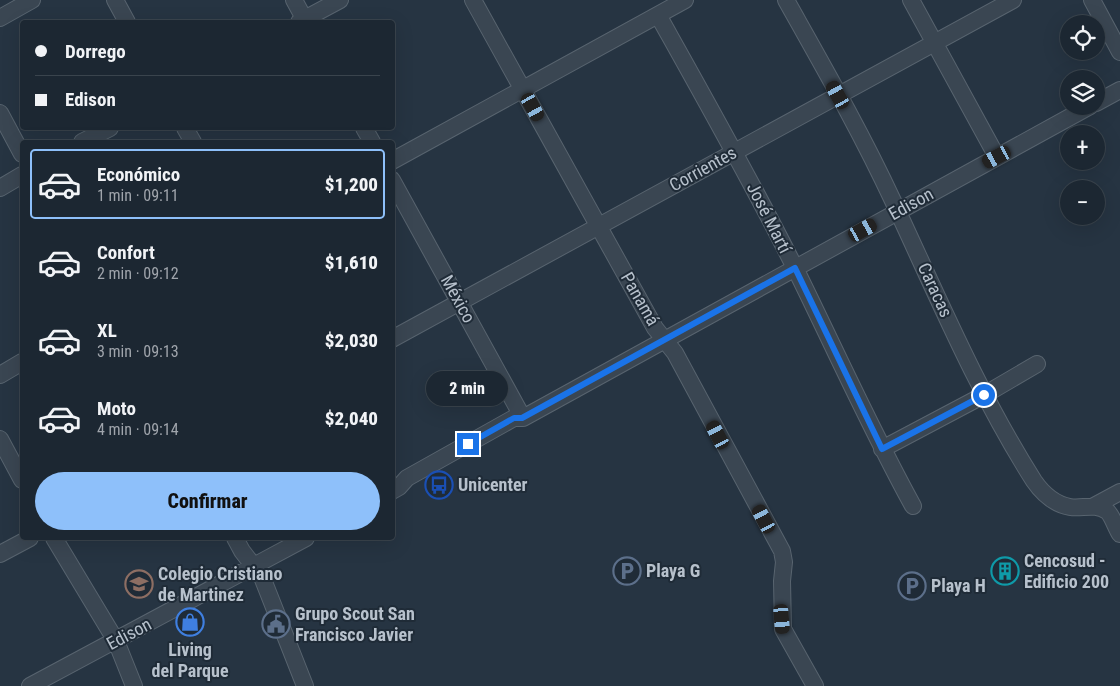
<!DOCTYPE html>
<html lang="es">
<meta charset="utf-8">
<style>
:root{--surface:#1c2732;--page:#29333e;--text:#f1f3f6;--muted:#a0a5ac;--line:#3a444d;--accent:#8ec0fa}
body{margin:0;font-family:"Roboto Condensed",sans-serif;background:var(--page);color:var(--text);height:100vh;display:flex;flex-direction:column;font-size:19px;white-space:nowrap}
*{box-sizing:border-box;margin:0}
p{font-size:16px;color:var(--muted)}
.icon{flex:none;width:28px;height:28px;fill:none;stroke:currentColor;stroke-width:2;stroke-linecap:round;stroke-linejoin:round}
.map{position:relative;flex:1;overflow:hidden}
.sheet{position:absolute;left:20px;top:140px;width:375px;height:400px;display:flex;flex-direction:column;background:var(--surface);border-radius:5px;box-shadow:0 5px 20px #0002,0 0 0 1px var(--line)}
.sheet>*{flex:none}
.hud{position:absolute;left:20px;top:20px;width:375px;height:110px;border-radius:5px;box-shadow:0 5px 20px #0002,0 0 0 1px var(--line);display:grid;align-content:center;height:110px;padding:0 15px;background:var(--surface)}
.tools{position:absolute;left:1060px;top:15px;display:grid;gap:10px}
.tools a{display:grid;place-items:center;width:45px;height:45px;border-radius:50%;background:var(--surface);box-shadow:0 5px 20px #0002,0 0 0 1px var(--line);font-size:25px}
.end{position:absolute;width:22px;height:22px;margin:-11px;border:6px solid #1a73e8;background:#fff;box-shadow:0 0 0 2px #fff}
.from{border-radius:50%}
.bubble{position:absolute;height:35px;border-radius:18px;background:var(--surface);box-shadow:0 5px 20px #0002,0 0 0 1px var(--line);font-size:16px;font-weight:800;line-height:35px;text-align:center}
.car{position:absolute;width:15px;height:30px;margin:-15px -8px;border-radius:6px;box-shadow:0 0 4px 1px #0007;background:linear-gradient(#222 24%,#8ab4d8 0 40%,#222 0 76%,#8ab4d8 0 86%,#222 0)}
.hud b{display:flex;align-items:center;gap:18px;height:48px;font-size:19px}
.hud b+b{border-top:1px solid var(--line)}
.hud i{width:12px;height:12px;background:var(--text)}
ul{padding:9px 0 0;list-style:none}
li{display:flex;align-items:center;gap:15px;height:70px;margin:0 10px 8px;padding:0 5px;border:2px solid transparent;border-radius:5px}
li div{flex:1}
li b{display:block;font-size:19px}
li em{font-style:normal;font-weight:800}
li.selected{border-color:var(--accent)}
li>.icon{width:45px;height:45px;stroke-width:1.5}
.primary-button{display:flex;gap:10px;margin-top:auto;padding:10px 15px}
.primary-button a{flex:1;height:58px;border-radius:30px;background:var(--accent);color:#111;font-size:20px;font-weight:800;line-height:58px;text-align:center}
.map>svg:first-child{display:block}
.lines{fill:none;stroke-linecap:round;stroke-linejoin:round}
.minor-casing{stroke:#58646f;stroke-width:18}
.minor{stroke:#3a4652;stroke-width:16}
.route{stroke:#1a73e8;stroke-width:6}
.labels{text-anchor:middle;stroke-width:4;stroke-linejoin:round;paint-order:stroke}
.street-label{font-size:18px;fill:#b7c1cc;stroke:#1f2b37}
.poi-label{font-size:18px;font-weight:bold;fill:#b7c1cc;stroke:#1f2b37;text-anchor:start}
</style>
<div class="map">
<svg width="1120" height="686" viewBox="0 0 1120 686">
<rect width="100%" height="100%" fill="#263442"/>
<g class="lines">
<g class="minor-casing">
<path id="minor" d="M115 0 127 22
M294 0 306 22
M473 0 655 328 675 353 782 551 784 562 782 581 783 629 815 686
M786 0C823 66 861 132 893 201 937 295 978 393 1034 481 1043 494 1054 504 1070 507 1082 509 1095 503 1107 511 1112 515 1116 528 1120 534
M911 0 997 157
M1092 0 1120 52
M658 15C705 99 752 182 795 268 834 347 870 428 913 506
M0 18 32 0
M299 22 340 0
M1096 103 1120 90
M0 113 22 154
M185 128 193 142
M364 128 372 142
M82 142 110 128
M392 161 685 0
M392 180 523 418
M0 188 22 175
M392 339 1013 0
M0 375 22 362
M0 439 22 480
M882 449 984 395 1037 364
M392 491 399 487 407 478 514 418H523L1090 106
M1094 506 1120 492
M54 538 116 641 134 686
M235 538 242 551 262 577 305 686
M0 554 30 538
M30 686 306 538"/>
</g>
<use href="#minor" class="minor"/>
</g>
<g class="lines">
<path class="route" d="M468 444 514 418H522L795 268 882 449 984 395"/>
</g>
<defs>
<g id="bus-ring" transform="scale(1.4375)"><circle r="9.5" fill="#1f2b37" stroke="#1a4fb4" stroke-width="1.5"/><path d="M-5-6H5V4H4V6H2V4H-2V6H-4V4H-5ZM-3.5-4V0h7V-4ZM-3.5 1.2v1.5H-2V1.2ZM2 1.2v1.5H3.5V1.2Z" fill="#1a4fb4"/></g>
<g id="parking-ring" transform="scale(1.4375)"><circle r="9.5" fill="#1f2b37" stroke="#5c6f8a" stroke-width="1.5"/><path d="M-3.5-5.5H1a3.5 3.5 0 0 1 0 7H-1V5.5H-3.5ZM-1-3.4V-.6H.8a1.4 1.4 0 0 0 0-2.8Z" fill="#5c6f8a"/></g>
<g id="building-ring" transform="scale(1.4375)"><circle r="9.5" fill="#1f2b37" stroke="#0f9aa8" stroke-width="1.5"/><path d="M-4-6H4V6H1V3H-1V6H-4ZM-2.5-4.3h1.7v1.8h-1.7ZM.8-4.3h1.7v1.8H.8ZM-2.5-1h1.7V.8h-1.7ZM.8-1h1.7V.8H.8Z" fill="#0f9aa8"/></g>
<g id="school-ring" transform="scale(1.4375)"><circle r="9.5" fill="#1f2b37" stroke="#8d6e63" stroke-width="1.5"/><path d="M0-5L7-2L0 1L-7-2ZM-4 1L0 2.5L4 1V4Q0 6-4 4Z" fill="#8d6e63"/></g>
<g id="shop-ring" transform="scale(1.4375)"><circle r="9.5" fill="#1f2b37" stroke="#3f7fe0" stroke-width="1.5"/><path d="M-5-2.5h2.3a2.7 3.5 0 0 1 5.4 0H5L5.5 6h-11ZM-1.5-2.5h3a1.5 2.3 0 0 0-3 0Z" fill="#3f7fe0"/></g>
<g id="civic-ring" transform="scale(1.4375)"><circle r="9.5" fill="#1f2b37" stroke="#5c6f8a" stroke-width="1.5"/><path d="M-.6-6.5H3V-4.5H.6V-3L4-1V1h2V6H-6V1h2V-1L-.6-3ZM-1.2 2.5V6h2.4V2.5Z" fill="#5c6f8a"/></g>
</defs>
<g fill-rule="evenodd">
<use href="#bus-ring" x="439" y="485"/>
<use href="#parking-ring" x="627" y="571"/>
<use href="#building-ring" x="1005" y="571"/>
<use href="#school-ring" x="139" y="584"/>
<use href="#parking-ring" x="912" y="586"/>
<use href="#shop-ring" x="190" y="622"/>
<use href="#civic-ring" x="276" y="624"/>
</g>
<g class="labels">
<g class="street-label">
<text transform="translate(703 169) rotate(-29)" y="6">Corrientes</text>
<text transform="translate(911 204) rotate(-29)" y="6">Edison</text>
<text transform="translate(769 218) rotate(63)" y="6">José Martí</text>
<text transform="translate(935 290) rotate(65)" y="6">Caracas</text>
<text transform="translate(458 299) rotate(61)" y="6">México</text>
<text transform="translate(640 299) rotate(60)" y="6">Panamá</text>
<text transform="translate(129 634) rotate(-28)" y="6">Edison</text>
</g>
<g class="poi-label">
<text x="458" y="491">Unicenter</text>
<text x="1024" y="567">Cencosud -<tspan x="1024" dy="21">Edificio 200</tspan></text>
<text x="646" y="577">Playa G</text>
<text x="158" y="580">Colegio Cristiano<tspan x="158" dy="21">de Martinez</tspan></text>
<text x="931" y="592">Playa H</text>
<text x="295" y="620">Grupo Scout San<tspan x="295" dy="21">Francisco Javier</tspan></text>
<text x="190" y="656" text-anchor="middle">Living<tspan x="190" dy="21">del Parque</tspan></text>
</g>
</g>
</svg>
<div class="tools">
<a><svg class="icon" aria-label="locate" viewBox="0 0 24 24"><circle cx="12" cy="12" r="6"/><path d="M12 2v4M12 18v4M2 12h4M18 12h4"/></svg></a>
<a><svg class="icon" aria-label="layers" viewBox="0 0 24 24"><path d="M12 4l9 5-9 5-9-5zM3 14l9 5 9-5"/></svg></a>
<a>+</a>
<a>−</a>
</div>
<i class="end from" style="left:984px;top:395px"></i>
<i class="end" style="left:468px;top:444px"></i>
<div class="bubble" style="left:426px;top:371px;width:82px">2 min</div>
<i class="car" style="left:838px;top:95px;rotate:331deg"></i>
<i class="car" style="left:533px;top:107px;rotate:151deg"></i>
<i class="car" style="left:997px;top:157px;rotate:242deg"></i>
<i class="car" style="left:863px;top:230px;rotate:61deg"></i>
<i class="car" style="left:718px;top:435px;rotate:332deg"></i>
<i class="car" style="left:764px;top:519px;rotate:332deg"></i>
<i class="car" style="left:782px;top:619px;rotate:175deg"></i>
<div class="hud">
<b><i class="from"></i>Dorrego</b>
<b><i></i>Edison</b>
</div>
<section class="sheet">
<ul>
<li class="selected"><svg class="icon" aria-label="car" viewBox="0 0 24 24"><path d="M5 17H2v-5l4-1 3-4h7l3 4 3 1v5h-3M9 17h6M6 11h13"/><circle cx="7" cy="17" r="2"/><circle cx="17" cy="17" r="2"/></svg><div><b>Económico</b><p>1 min · 09:11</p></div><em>$1,200</em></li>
<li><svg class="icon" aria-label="car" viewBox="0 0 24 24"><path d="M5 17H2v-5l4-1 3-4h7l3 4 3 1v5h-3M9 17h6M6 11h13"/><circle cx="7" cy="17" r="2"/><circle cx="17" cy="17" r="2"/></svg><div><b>Confort</b><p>2 min · 09:12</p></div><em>$1,610</em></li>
<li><svg class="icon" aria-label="car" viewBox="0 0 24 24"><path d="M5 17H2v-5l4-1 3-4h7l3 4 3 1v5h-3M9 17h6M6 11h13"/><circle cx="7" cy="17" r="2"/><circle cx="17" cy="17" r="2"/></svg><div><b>XL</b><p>3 min · 09:13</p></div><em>$2,030</em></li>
<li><svg class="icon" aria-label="car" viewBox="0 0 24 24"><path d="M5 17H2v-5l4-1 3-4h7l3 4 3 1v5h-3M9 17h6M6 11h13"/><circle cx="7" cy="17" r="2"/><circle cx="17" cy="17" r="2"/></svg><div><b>Moto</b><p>4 min · 09:14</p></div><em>$2,040</em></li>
</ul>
<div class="primary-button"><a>Confirmar</a></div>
</section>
</div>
